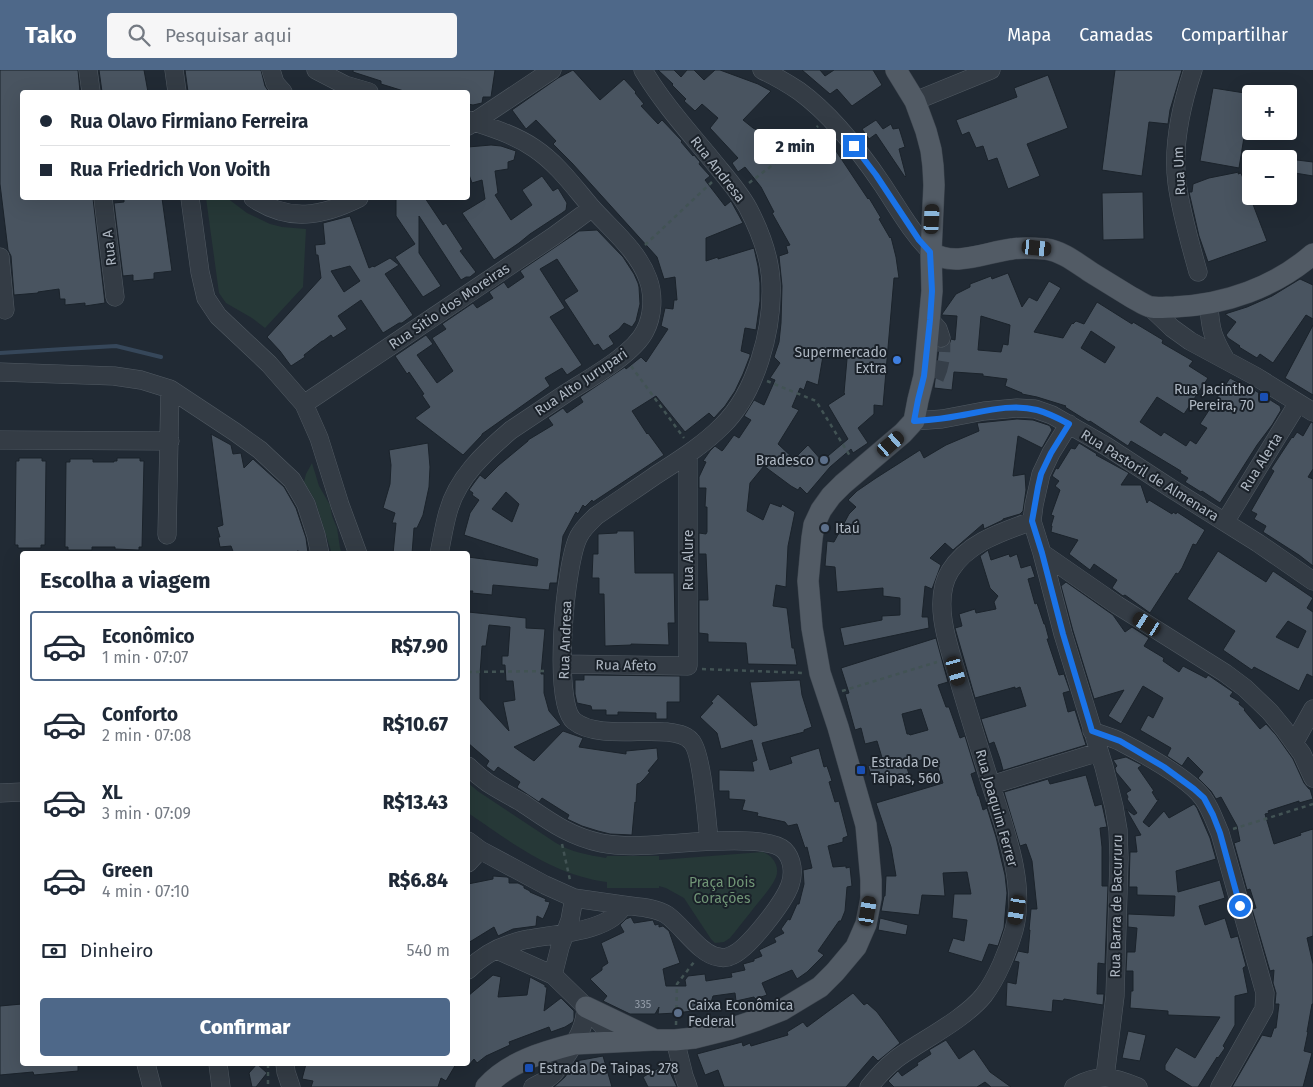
<!DOCTYPE html>
<html lang="pt">
<meta charset="utf-8">
<style>
:root{--surface:#fff;--page:#f6f6f7;--text:#1f2937;--muted:#747a83;--line:#e0e1e3;--accent:#4e6889}
body{margin:0;font-family:"Fira Sans",sans-serif;background:var(--page);color:var(--text);height:100vh;display:flex;flex-direction:column;font-size:19px;white-space:nowrap}
*{box-sizing:border-box;margin:0}
p{font-size:16px;color:var(--muted)}
.icon{flex:none;width:28px;height:28px;fill:none;stroke:currentColor;stroke-width:2;stroke-linecap:round;stroke-linejoin:round}
.map{position:relative;flex:1;overflow:hidden}
.side{position:absolute;left:20px;top:481px;width:450px;height:515px;display:flex;flex-direction:column;background:var(--surface);border-radius:5px;box-shadow:0 5px 20px #0002}
.side>*{flex:none}
.hud{position:absolute;left:20px;top:20px;width:450px;height:110px;border-radius:5px;box-shadow:0 5px 20px #0002;display:grid;align-content:center;height:110px;padding:0 20px;background:var(--surface)}
.tools{position:absolute;left:1242px;top:15px;display:grid;gap:10px}
.tools a{display:grid;place-items:center;width:55px;height:55px;border-radius:5px;background:var(--surface);box-shadow:0 5px 20px #0002;font-size:25px}
.end{position:absolute;width:22px;height:22px;margin:-11px;border:6px solid #1a73e8;background:#fff;box-shadow:0 0 0 2px #fff}
.from{border-radius:50%}
.bubble{position:absolute;height:35px;border-radius:5px;background:var(--surface);box-shadow:0 5px 20px #0002;font-size:16px;font-weight:800;line-height:35px;text-align:center}
.car{position:absolute;width:15px;height:30px;margin:-15px -8px;border-radius:6px;box-shadow:0 0 4px 1px #0007;background:linear-gradient(#222 24%,#8ab4d8 0 40%,#222 0 76%,#8ab4d8 0 86%,#222 0)}
.hud b{display:flex;align-items:center;gap:18px;height:48px;font-size:19px}
.hud b+b{border-top:1px solid var(--line)}
.hud i{width:12px;height:12px;background:var(--text)}
ul{padding:0;list-style:none}
li{display:flex;align-items:center;gap:15px;height:70px;margin:0 10px 8px;padding:0 10px;border:2px solid transparent;border-radius:5px}
li div{flex:1}
li b{display:block;font-size:19px}
li em{font-style:normal;font-weight:800}
li.active{border-color:var(--accent)}
li>.icon{width:45px;height:45px;stroke-width:1.5}
h2{padding:0 20px;font-size:22px;line-height:60px}
.pay{display:flex;align-items:center;gap:12px;height:55px;padding:0 20px;font-size:19px}
.pay p{margin-inline-start:auto}
.cta{display:flex;gap:10px;margin-top:auto;padding:10px 20px}
.cta a{flex:1;height:58px;border-radius:5px;background:var(--accent);color:#fff;font-size:20px;font-weight:800;line-height:58px;text-align:center}
header{display:flex;align-items:center;gap:30px;box-sizing:border-box;height:70px;padding:0 25px;background:var(--accent);color:#fff}
header strong{font-size:24px}
nav{display:flex;gap:28px;margin-inline-start:auto;font-size:18px}
.search{width:350px;height:45px;background:var(--page);display:flex;align-items:center;gap:12px;box-sizing:border-box;padding:0 18px;border-radius:5px;color:var(--muted);font-size:19px}
.map>svg:first-child{display:block}
.green{fill:#263837}
.lines{fill:none;stroke-linecap:round;stroke-linejoin:round}
.stream{stroke:#36475a;stroke-width:4}
.building{fill:#495460;stroke:#1b232b;fill-rule:evenodd}
.minor-tunnel{stroke:#363f49;stroke-width:18;stroke-dasharray:18 9;stroke-linecap:butt}
.minor-casing{stroke:#515a63;stroke-width:19}
.major-casing{stroke:#3d454e;stroke-width:22}
.path{stroke:#425354;stroke-width:2.5;stroke-dasharray:4 4;stroke-linecap:butt}
.minor{stroke:#343c45;stroke-width:18}
.major{stroke:#525b65;stroke-width:21}
.route{stroke:#1a73e8;stroke-width:6}
.shop-dot{fill:#3f7fe0;stroke:#1a2129;stroke-width:2}
.transit-dot{fill:#1a4fb4;stroke:#1a2129;stroke-width:2}
.service-dot{fill:#5c6f8a;stroke:#1a2129;stroke-width:2}
.labels{text-anchor:middle;stroke-width:4;stroke-linejoin:round;paint-order:stroke}
.number-label{font-size:11px;fill:#959eaa}
.street-label{font-size:14px;fill:#aeb7c2;stroke:#1a2129}
.poi-label{font-size:14px;fill:#aeb7c2;stroke:#1a2129;text-anchor:start}
.park-label{font-size:14px;fill:#709576;stroke:#1a2129}
</style>
<header>
<strong>Tako</strong>
<div class="search"><svg class="icon" aria-label="search" viewBox="0 0 24 24"><circle cx="10" cy="10" r="6"/><path d="M15 15l6 6"/></svg>Pesquisar aqui</div>
<nav><a>Mapa</a><a>Camadas</a><a>Compartilhar</a></nav>
</header>
<div class="map">
<svg width="1313" height="1017" viewBox="0 0 1313 1017">
<rect width="100%" height="100%" fill="#212a34"/>
<path class="green" d="M206 128H227L247 143 270 154 282 157 306 159 303 217 265 258 252 248 226 233 219 223Z
M312 393 319 416 330 435 332 446 337 458 340 478 342 484H332L315 430 304 412 306 404Z
M468 713 479 722 556 773C571 782 588 785 606 788L607 786H659V790L763 782C773 786 780 796 776 807 771 819 758 832 750 843 743 851 737 860 730 868L724 872 715 873 711 869 684 828 666 818 659 816V818H607V812C553 805 511 772 468 743Z"/>
<g class="lines">
<path class="stream" d="M0 283 64 279 116 276 161 287"/>
</g>
<path class="building" d="M0 0H78L80 22H22V128H93L105 233 85 236V233L65 235V229H60L59 219 38 222V223L14 225 11 186 8 180 0 114Z
M99 0H144L148 22H102Z
M185 0H261L265 16 269 22H188Z
M353 0H495L491 27H483L482 33 473 35 468 34V22H407L381 14V11L353 2Z
M573 0 600 30 624 9 636 22 635 23 644 34 641 36 658 54 662 50 682 71 681 72 693 86 694 85 700 92 699 94 710 106 705 110 725 136 731 131 743 153 706 168V191L718 187V189L754 178 758 196 760 213V231L756 260 745 258 741 281 750 284V286L743 304 735 321 725 336 714 348 709 343 685 362 656 326 632 341 647 364 648 363 664 385 593 432 592 430 585 437 583 435 578 444 576 442 563 466 557 513H550L549 520 493 515 492 525 472 523 473 521H468V487L537 496 538 489 464 465 470 443 479 430 472 425 473 423 469 420 474 413 480 405 485 409 499 395 528 371V370L553 355 548 348 563 338 567 343 583 332 580 327 625 297 626 299 641 287 646 292 668 259 661 256 665 238 673 239 674 230H677L675 207 664 209 657 187 572 93 553 74 556 71 536 50 526 59 512 40 558 8ZM506 422 519 434 512 452 492 439Z
M658 0H674L681 7 687 0H694L704 10 715 0H720L758 14 771 21 743 50 753 58 765 64 770 59 790 88 814 66 828 83 834 78 868 129 869 128 881 148 879 149 890 168 891 167 896 187 899 208H894L883 336 874 335V344L858 358 868 373 853 383 851 379 830 397 807 424 800 417 798 420 791 416 764 396 750 413 747 441 763 450 770 433 781 437 782 434 795 442 788 476 786 517 776 515 773 536 787 538 792 578H794L797 595 748 594 746 573 708 572V564L699 563V530H708L706 484H699V463L706 464 707 462V437H705L706 418H699V407L706 392 703 391 710 381 715 376 722 381 723 380 734 365 739 368 751 350 744 346 754 330 764 335 775 310 770 308 780 293 774 287 779 272 781 253 782 216 779 186 788 183 786 176 790 175 772 143 774 142 761 117 745 97 738 102 732 93 738 88 710 58 718 48 702 34 695 41 684 31 686 29 672 15 673 14ZM823 286 847 289 844 323 845 324 828 335 848 369 822 391 808 375 794 389 778 374 799 340 792 337 800 318 804 320 807 311 818 315Z
M802 0H820L825 6 834 0H873L882 15 852 36 837 19 830 24Z
M1115 0H1182L1170 40 1168 54 1149 52 1142 106 1102 100Z
M1048 5 1068 58 1027 74 1040 106 1008 119 997 88 988 91 983 76 976 78 969 62 962 65 956 50 1017 27 1014 18Z
M1213 18 1251 24 1239 98 1200 91Z
M876 50 883 59 891 54 893 59 899 58 905 77 899 79 906 106 905 107 876 64 869 69 862 59Z
M491 75 501 76 516 81 514 90 508 92V99L495 101 498 123 495 125 511 150 532 135 522 120 542 106 553 121 558 118 567 133 566 140 562 143 530 164 519 173 494 190 462 143 485 129 482 110 472 113 468 102V77Z
M1289 89 1313 92V106L1289 102Z
M1239 102 1238 104 1241 103 1267 171 1208 192 1199 166 1189 122H1192L1193 114 1209 108Z
M1143 122 1144 169 1103 170 1102 123Z
M124 128H162L172 201 154 203V209L133 211V205L123 206 114 133 124 132Z
M396 128H425L443 155 446 153 463 179 460 181 476 202 470 207H466L461 210 419 146V183L441 216 423 227 395 187 415 174 396 146Z
M350 146 369 198 373 196 374 197 390 188 399 195 385 204 413 245 402 253H399L383 263 361 230 338 246 347 259 333 268 331 265 323 271H322L304 285 305 287 291 296 280 281 267 267 321 208 318 185H316L315 175 325 174 323 153ZM350 196 360 211 344 222 331 201Z
M597 160 623 187 634 204 638 213 639 217 640 234 636 251 632 257 624 253 619 259 609 266 614 274 603 281 598 274 594 276 564 230 578 221 557 189 540 199 565 238 550 247 582 295 567 305 562 298 545 308 550 316 482 364V365L463 385 415 348 430 337 422 325 424 324 409 302 407 304 395 286 426 265 433 274 417 285 437 313 453 301 432 268 446 259 442 254 473 233 477 238 493 228 489 222 504 212 508 218 524 207 520 201 579 161Z
M1008 203 1022 237 1029 227 1037 231 1049 211 1061 218 1034 262 1063 268 1072 253 1073 254 1076 251 1084 254 1097 232 1132 254 1133 252 1163 270 1162 273 1193 291 1189 296 1208 308 1184 344 1157 327 1140 352 1161 366 1164 362 1186 376 1190 370 1196 374 1207 358 1200 354 1230 308 1250 319 1251 318 1280 336 1281 340 1272 355 1257 375 1220 433 1202 421 1201 422 1185 412 1188 408 1180 403 1181 401 1131 371 1128 376 1090 351 1089 352 1065 337 1066 336 1037 327 1022 324V323L1005 316 1007 309 983 306V304L954 302 952 320 934 318 939 278H945L949 275 951 269 955 270 957 246 942 245V244L956 224 970 217V214L991 206 992 209ZM981 246 1010 255 1008 275 1003 274 1001 282 978 280ZM1091 261 1115 277 1105 293 1081 278Z
M1300 209 1313 215V249L1306 245 1273 293 1260 284 1257 288 1239 277 1240 276 1228 268 1226 265 1236 252 1225 244 1247 237 1272 226Z
M1313 255V325L1285 308Z
M1017 349 1033 350 1048 355 1050 356 1052 360 1042 378 1018 366 1013 406 1025 404 1026 420 1023 441 1020 444 1003 449V450L984 459 983 454 953 480 945 473 930 488 941 495 932 519 925 516 922 547H928L929 558 844 576 840 558 882 550V546L900 545V528L883 526V518L837 522 835 497 825 496 827 471 834 472 849 444 856 437 848 430 857 421 876 408 920 380 924 388 946 375 979 361 977 353Z
M1311 352 1313 353V399L1308 407 1313 409V496L1299 485 1263 462 1266 456 1254 449 1257 444 1251 441 1274 401 1271 399 1292 367 1293 368 1297 362 1303 366Z
M211 364 231 375 233 384 241 383 244 398 253 389 284 417 296 438 306 468 308 483 297 481 296 484H234L231 476 220 477 218 467H220L217 457 223 455Z
M428 373 430 397 429 417 423 445 417 458H414L412 484H393L396 453H392L395 443 383 438 390 414 391 395 389 380Z
M1079 373 1097 384 1096 385 1129 403 1121 415H1141L1147 433 1149 430 1172 444 1173 442 1176 444 1177 442 1205 460 1196 475 1193 474 1182 498 1178 504 1176 503 1150 543 1125 525 1123 526 1112 518 1117 510 1094 494 1090 500 1069 484 1078 470 1051 462 1052 456H1051L1054 446 1051 445 1060 420 1055 416 1059 411 1052 406 1056 398 1058 399 1071 378 1075 379Z
M19 388H42V391H46L45 475H41V478H18V475H15L16 391H19Z
M117 388H140V391H144L142 477H139V480L115 479V477H92V480H68V477H65L66 392H70V389H93V392H114V391H117Z
M617 461H634L635 503H674L675 553H668L669 575 631 574V575L605 576 604 524H599V508H592L593 484H598V464L617 463Z
M988 480 991 490 1009 484 1010 487 1017 484 1021 498 1031 495 1035 507 1028 509 1035 534 1037 533 1044 554H1045L1049 569H1047L1059 605 1064 604 1070 621 1063 623 1068 642 1075 640 1086 675 998 702 1003 700 1000 689 994 672 989 674 981 649 1026 636 1020 617 1015 619V617L975 628 955 558 962 556 959 544 975 539 976 543 996 539 994 532 998 526 990 518 980 486Z
M1218 481 1266 512 1273 501 1313 528 1307 538 1313 542V607L1307 604 1299 621 1254 597 1252 600 1223 580 1235 561 1187 529ZM1288 551 1306 561 1298 578 1276 567Z
M1066 512 1113 545 1125 562 1132 557 1149 568 1144 576 1164 588 1163 591 1179 602 1183 596 1206 608 1208 605 1233 622 1230 626 1240 632 1239 634 1245 639 1244 640 1260 659 1266 654 1276 665 1293 689 1304 713 1309 719H1310L1313 729 1299 733V731L1268 741 1269 743 1265 744 1274 774 1301 765 1300 763 1313 759V866L1307 868 1313 894V934H1312L1307 962H1308L1304 981 1312 983 1303 1017H1232L1262 965 1271 967 1274 958H1276L1279 934H1275L1276 923 1273 913 1274 900 1270 901 1252 839 1256 838 1250 819 1247 820 1234 773 1240 771 1237 756 1221 727 1216 729 1211 721 1198 708 1203 702 1188 687 1182 696 1167 686 1171 678 1140 660 1148 645 1153 648 1163 628 1143 616 1121 654 1108 646 1124 620 1094 629 1073 561 1061 516Z
M468 542 526 548V558L545 559 541 604H544V623L549 641 561 655 514 677 534 691 563 661 583 668 579 677 626 684V681L657 678 658 689 648 701 650 702 644 709 640 713 637 714 636 733 635 732 632 765 610 764 598 761 582 756 567 749 569 745 542 728 539 732 518 718 517 717 520 712 498 697 494 702 486 696 489 691 468 673ZM489 555 510 557 508 586H502V595H505L506 611H513L515 630 503 632 509 661 480 629V604L482 576H486Z
M936 568 948 612 938 615 946 637H949L960 668 965 666 976 702 971 704 978 726H979L983 740 987 738 996 767 1005 805 1007 823 1004 858 998 876 989 874 982 892 948 882 953 868 964 871 967 850 952 848 954 824H971L967 802 943 803 945 826 922 825 919 845 881 841 884 826H885L886 806H896L891 777 876 733 943 713 937 695 927 698 924 689 906 695 909 704 879 714 878 711 873 712 868 696 883 691 877 671 865 674 861 658 855 660 845 624 849 623 841 598ZM921 639 928 660 910 665 909 664H907L902 644Z
M584 605 680 606V632H667V649H656V643L618 642V645H606V640H592L591 636 577 633 575 624V610H584Z
M800 610 802 625 812 657 804 660V662L762 673 770 700 792 693 790 687 819 678 824 697 827 696 832 711 829 712 835 732 839 731 848 766 843 768V772L828 776 833 797 846 796V798L850 797 852 816 847 817 845 841 841 851H839L818 881 824 885 807 902 797 909 792 900 762 913 767 925 755 929 754 927 736 931 735 923 713 926 709 939 676 943 658 944 659 937 655 944H630L603 931 607 926 590 909 602 900V897L608 893 601 873 624 862 620 855 626 849 631 847 634 853 653 850 655 855 659 854V857L663 856 669 861 680 893 663 899 666 916H686L685 910 688 906 705 904 706 911 732 907 731 903 745 900 743 894 754 891V889L762 886 759 880 776 872 774 868 784 863 781 859 788 849 790 850 797 834H799L804 814 803 800 812 798 807 777 805 778 797 754 788 756 785 752 757 746 758 743 742 740 745 730 729 729V721H719V700L754 701 752 692 757 690 752 670 721 679 717 663 700 647 713 633 711 632 718 624 754 656 757 655 750 612Z
M1126 687 1142 695 1138 698 1154 721 1152 722 1157 730 1159 729 1143 752 1149 757 1164 741 1169 748 1194 734 1197 738 1210 768 1216 789 1176 801 1178 822 1220 810 1225 828 1199 836 1205 855 1225 848 1231 868 1238 866 1246 896 1243 898 1248 923 1235 926V955L1223 976 1225 978 1218 988 1217 987 1198 1017H1192L1165 1000V995L1176 977 1195 988 1220 947 1168 945V941L1130 938 1131 921H1133V901H1126L1127 882H1135L1137 858 1128 857V844L1174 846 1175 826 1137 825V817H1129L1130 782H1137L1135 766 1141 765 1126 739 1134 745 1137 743 1127 729 1128 727 1126 723 1131 720 1116 702 1115 698 1117 696 1113 690Z
M1086 705 1095 736 1102 734 1107 757 1100 758 1102 777V816H1108L1105 894 1098 893 1097 924H1104L1103 935 1064 929 1063 931 1053 930 1052 942 1006 936 1007 912 1016 914 1019 892 1014 891 1018 881 1028 883 1030 860H1029L1031 839H1037L1032 791 1026 774 1020 776 1004 722 1048 709 1050 714Z
M493 806 507 807 509 808V813H518L524 816V818L530 821V822L546 829 545 831 550 832 548 838 543 849 537 846 536 856 513 859 498 866 494 857 468 873V814L493 809Z
M880 848 908 855 906 865 878 860Z
M493 905 501 907 498 927 527 925 530 907 545 915V917H547L544 941 561 928 574 941V949L573 952 565 957 551 962 549 957 509 972 510 975 486 986 477 993 474 989 468 996V926Z
M853 923 864 935 867 933 877 942 900 973 878 991 873 986 846 1017H724L718 1000 705 1005 697 984 742 972 743 976 750 973 751 976 788 965 787 962 803 952 807 957Z
M22 934V994H78V1001L34 1005 33 1002 0 1005V936Z
M1128 961 1146 965 1140 991 1122 988Z
M946 970 959 989 974 979 990 1002 1011 1017H991L985 1012 977 1017H894L888 1011 898 1001 902 1006 918 995 917 993 931 984 929 980Z
M603 986 612 1017H554L565 1007 576 991Z
M257 994 267 1003 256 1017H252L249 1003Z
M306 994H456L446 1011 441 1008 438 1017H311L313 1011 302 1009Z
M666 994 677 1017H648L643 1007Z"/>
<g class="lines">
<path class="minor-tunnel" d="M935 308C941 295 942 283 941 268"/>
<g class="minor-casing">
<path id="minor" d="M88 0 91 22
M174 0 177 22
M271 0 275 13 283 22
M316 0 345 15 369 22
M643 0C662 32 688 61 712 90 724 105 738 120 748 138 760 161 770 187 771 213 773 260 756 323 722 356 702 376 679 390 656 405 636 419 616 432 596 446 590 452 583 458 579 466 565 491 552 633 574 651 595 668 640 659 667 662 675 663 685 664 691 671 702 681 707 752 709 770
M762 0C775 6 787 13 799 21 832 45 859 80 882 114 898 138 911 162 931 182
M1193 0C1181 36 1172 75 1177 113 1181 143 1190 173 1198 202
M915 31 991 0
M468 56 552 0
M103 128 115 227
M190 128 200 202 206 228 218 246 269 294 304 334 319 368 340 435 358 484
M253 128C289 153 323 146 359 128
M0 187 5 240
M1209 234C1210 260 1213 268 1226 290
M1150 237 1172 258 1190 271 1255 306 1313 342
M930 250 938 259 941 268
M0 302 114 306 141 310 170 319 235 362 260 380 292 410 306 434 316 465 320 484
M304 334 554 166 592 138
M914 351 942 349 984 341 1017 338 1035 339 1052 345 1106 376 1172 419 1258 473 1313 511
M1069 354 1051 383 1041 404 1034 435 1032 451 1042 483 1063 564 1104 697 1114 737 1118 760 1119 788 1115 926 1105 1007
M0 370 170 371
M1225 452 1298 333
M167 465 170 319
M1042 483 1117 535 1225 603 1245 618 1270 642 1284 659 1302 684 1313 708
M439 484C442 470 444 456 448 442 457 408 485 382 511 360 529 348 547 336 565 324 588 309 633 285 645 261 653 246 654 225 648 209 638 181 612 160 592 138 574 117 558 94 534 78 515 65 490 57 468 50
M563 594 688 596V385
M1092 661C1101 665 1112 667 1121 672 1144 684 1188 708 1203 728 1211 739 1215 752 1220 763L1265 923 1264 939 1220 1017
M1294 673 1313 639
M468 696C474 702 481 708 488 713 499 720 510 726 521 732 548 750 568 766 601 773 621 777 644 776 665 774 689 773 768 764 784 780 793 789 794 804 790 815 784 832 747 881 730 886 727 888 722 888 719 887 700 885 683 856 667 845 655 837 637 837 623 835 612 862 553 864 529 869 522 870 516 872 510 874 494 879 480 888 468 900
M991 715 1099 682
M0 723 22 722
M468 771 480 780 545 815 574 828 623 835
M468 793 480 780
M497 880 553 905 586 937 617 972
M553 905 560 877 570 850 574 828
M675 970 684 1006 688 1017
M146 994 152 1017
M218 994 221 1017
M285 994 286 1002 291 1017
M533 1017C540 1013 548 1010 553 1004 558 999 561 993 565 988 576 971 585 958 586 937
M869 1017C877 1007 885 998 895 990 901 985 908 981 914 977 936 963 968 945 984 925 997 908 1008 881 1014 860 1027 812 1003 755 989 709 978 674 967 639 957 604 948 575 932 530 950 501 968 472 1002 462 1032 451
M1074 1017C1100 1003 1112 1006 1138 1017"/>
</g>
<g class="major-casing">
<path id="major" d="M931 182C954 198 986 182 1012 179 1023 177 1034 178 1046 179 1062 181 1078 194 1092 203 1105 211 1118 219 1131 227 1137 230 1145 236 1151 237 1158 238 1167 237 1174 237 1225 235 1275 217 1313 184
M586 937 653 969
M486 1017C508 992 543 982 574 974L653 970H675L694 968 730 959 757 950 782 940 820 917 835 902 856 877 866 854 871 828V810L866 755 838 657 820 603 812 558 808 511 812 468 814 455 821 440 831 426 843 414 903 363 914 351 918 330 924 306 932 221 931 182 934 115 933 96 931 80 926 61 915 31 896 0"/>
</g>
<path class="path" d="M749 113 800 74 818 56
M645 175 712 112
M631 296 684 368
M767 311 816 331 850 386
M702 599 804 603
M468 602 548 601
M842 621 937 592
M1233 759 1313 734
M562 774 570 810
M676 955 677 914 694 892
M268 994V1017"/>
<use href="#minor" class="minor"/>
<use href="#major" class="major"/>
</g>
<g class="lines">
<path class="route" d="M854 76 876 105 919 170 930 182 932 221 930 250 924 306 918 330 914 351C928 350 943 349 957 346 982 342 1011 333 1037 340 1048 343 1058 348 1069 354L1051 383 1041 404 1038 417 1032 451 1042 483 1063 564 1092 661 1120 671 1164 697 1194 719 1204 728 1213 745 1220 763 1240 836"/>
</g>
<circle class="shop-dot" cx="897" cy="290" r="5"/>
<g class="transit-dot">
<rect x="1259" y="322" width="10" height="10" rx="2.5"/>
<rect x="856" y="695" width="10" height="10" rx="2.5"/>
<rect x="524" y="993" width="10" height="10" rx="2.5"/>
</g>
<g class="service-dot">
<circle cx="824" cy="390" r="5"/>
<circle cx="825" cy="458" r="5"/>
<circle cx="678" cy="943" r="5"/>
</g>
<g class="labels">
<g class="number-label">
<text x="643" y="938">335</text>
</g>
<g class="street-label">
<text transform="translate(718 99) rotate(52)" y="5">Rua Andresa</text>
<text transform="translate(1179 101) rotate(-93)" y="5">Rua Um</text>
<text transform="translate(109 178) rotate(-97)" y="5">Rua A</text>
<text transform="translate(449 236) rotate(-34)" y="5">Rua Sítio dos Moreiras</text>
<text transform="translate(581 312) rotate(-34)" y="5">Rua Alto Jurupari</text>
<text transform="translate(1261 392) rotate(-58)" y="5">Rua Alerta</text>
<text transform="translate(1150 405) rotate(32)" y="5">Rua Pastoril de Almenara</text>
<text transform="translate(688 490) rotate(-90)" y="5">Rua Alure</text>
<text transform="translate(565 570) rotate(-88)" y="5">Rua Andresa</text>
<text transform="translate(626 595) rotate(1)" y="5">Rua Afeto</text>
<text transform="translate(997 738) rotate(74)" y="5">Rua Joaquim Ferrer</text>
<text transform="translate(1116 836) rotate(-89)" y="5">Rua Barra de Bacururu</text>
</g>
<g class="poi-label">
<text x="887" y="287" text-anchor="end">Supermercado<tspan x="887" dy="16">Extra</tspan></text>
<text x="1254" y="324" text-anchor="end">Rua Jacintho<tspan x="1254" dy="16">Pereira, 70</tspan></text>
<text x="814" y="395" text-anchor="end">Bradesco</text>
<text x="835" y="463">Itaú</text>
<text x="871" y="697">Estrada De<tspan x="871" dy="16">Taipas, 560</tspan></text>
<text x="688" y="940">Caixa Econômica<tspan x="688" dy="16">Federal</tspan></text>
<text x="539" y="1003">Estrada De Taipas, 278</text>
</g>
<g class="park-label">
<text x="722" y="817">Praça Dois<tspan x="722" dy="16">Corações</tspan></text>
</g>
</g>
</svg>
<div class="tools">
<a>+</a>
<a>−</a>
</div>
<i class="end from" style="left:1240px;top:836px"></i>
<i class="end" style="left:854px;top:76px"></i>
<div class="bubble" style="left:754px;top:59px;width:82px">2 min</div>
<i class="car" style="left:932px;top:149px;rotate:3deg"></i>
<i class="car" style="left:1037px;top:178px;rotate:96deg"></i>
<i class="car" style="left:891px;top:374px;rotate:49deg"></i>
<i class="car" style="left:1147px;top:554px;rotate:302deg"></i>
<i class="car" style="left:956px;top:601px;rotate:164deg"></i>
<i class="car" style="left:1017px;top:840px;rotate:190deg"></i>
<i class="car" style="left:868px;top:841px;rotate:10deg"></i>
<div class="hud">
<b><i class="from"></i>Rua Olavo Firmiano Ferreira</b>
<b><i></i>Rua Friedrich Von Voith</b>
</div>
<section class="side">
<h2>Escolha a viagem</h2>
<ul>
<li class="active"><svg class="icon" aria-label="car" viewBox="0 0 24 24"><path d="M5 17H2v-5l4-1 3-4h7l3 4 3 1v5h-3M9 17h6M6 11h13"/><circle cx="7" cy="17" r="2"/><circle cx="17" cy="17" r="2"/></svg><div><b>Econômico</b><p>1 min · 07:07</p></div><em>R$7.90</em></li>
<li><svg class="icon" aria-label="car" viewBox="0 0 24 24"><path d="M5 17H2v-5l4-1 3-4h7l3 4 3 1v5h-3M9 17h6M6 11h13"/><circle cx="7" cy="17" r="2"/><circle cx="17" cy="17" r="2"/></svg><div><b>Conforto</b><p>2 min · 07:08</p></div><em>R$10.67</em></li>
<li><svg class="icon" aria-label="car" viewBox="0 0 24 24"><path d="M5 17H2v-5l4-1 3-4h7l3 4 3 1v5h-3M9 17h6M6 11h13"/><circle cx="7" cy="17" r="2"/><circle cx="17" cy="17" r="2"/></svg><div><b>XL</b><p>3 min · 07:09</p></div><em>R$13.43</em></li>
<li><svg class="icon" aria-label="car" viewBox="0 0 24 24"><path d="M5 17H2v-5l4-1 3-4h7l3 4 3 1v5h-3M9 17h6M6 11h13"/><circle cx="7" cy="17" r="2"/><circle cx="17" cy="17" r="2"/></svg><div><b>Green</b><p>4 min · 07:10</p></div><em>R$6.84</em></li>
</ul>
<div class="pay"><svg class="icon" aria-label="cash" viewBox="0 0 24 24"><path d="M3 7h18v10H3z"/><circle cx="12" cy="12" r="2"/></svg>Dinheiro<p>540 m</p></div>
<div class="cta"><a>Confirmar</a></div>
</section>
</div>
